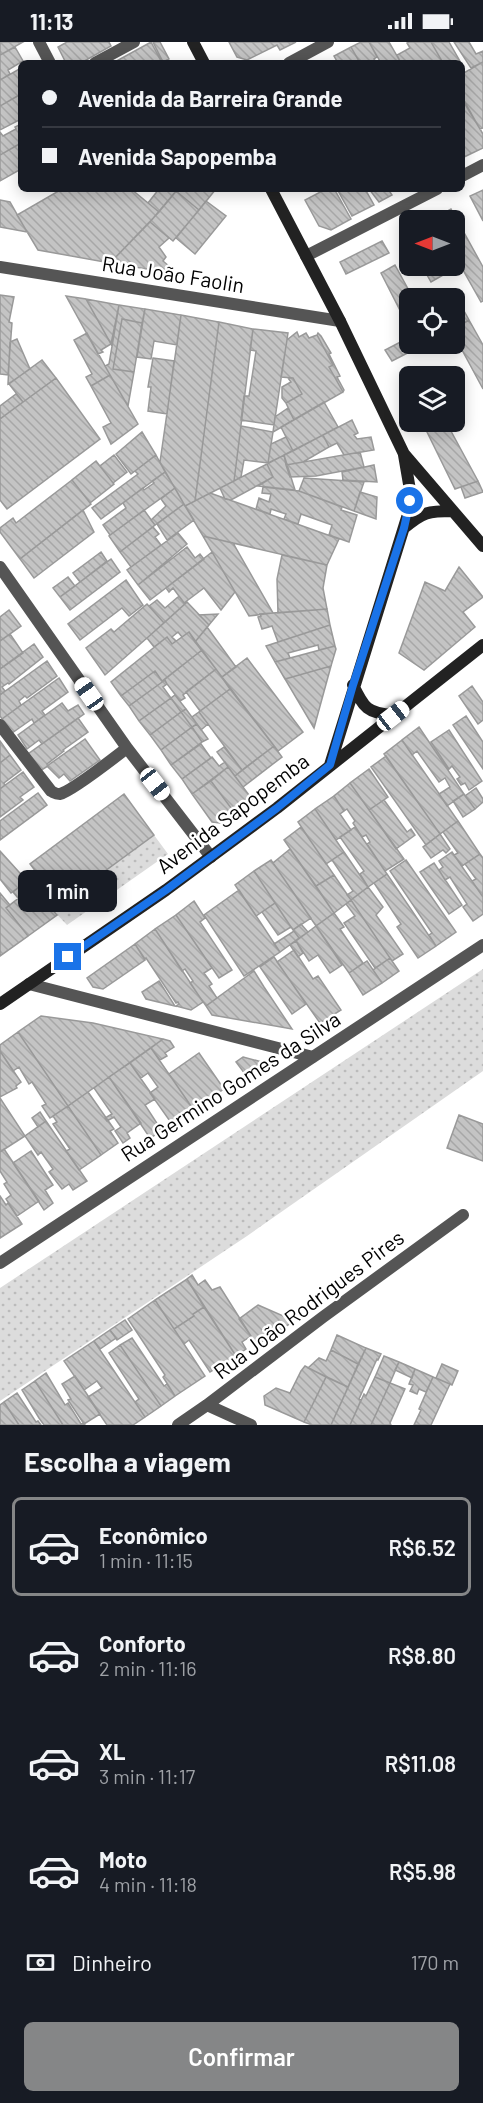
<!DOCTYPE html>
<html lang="pt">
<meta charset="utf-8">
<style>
:root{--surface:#171b24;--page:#242831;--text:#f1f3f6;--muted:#9ea1a6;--line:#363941;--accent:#858687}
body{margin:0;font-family:Barlow,sans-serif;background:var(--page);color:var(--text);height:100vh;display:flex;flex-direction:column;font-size:22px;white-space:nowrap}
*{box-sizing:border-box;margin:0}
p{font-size:20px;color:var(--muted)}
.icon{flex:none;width:33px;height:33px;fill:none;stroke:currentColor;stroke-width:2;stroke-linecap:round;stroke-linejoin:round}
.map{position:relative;height:1383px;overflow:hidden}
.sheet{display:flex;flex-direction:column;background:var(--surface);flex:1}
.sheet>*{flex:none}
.hud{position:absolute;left:18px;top:18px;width:447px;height:132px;border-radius:9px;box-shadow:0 3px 15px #0003;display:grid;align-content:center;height:132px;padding:0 24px;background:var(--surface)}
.needle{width:39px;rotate:270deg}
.controls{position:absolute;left:399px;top:168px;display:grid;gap:12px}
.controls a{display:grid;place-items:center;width:66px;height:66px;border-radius:9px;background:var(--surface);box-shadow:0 3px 15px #0003;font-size:30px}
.end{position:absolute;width:27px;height:27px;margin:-14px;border:8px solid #1a73e8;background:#fff;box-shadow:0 0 0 3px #fff}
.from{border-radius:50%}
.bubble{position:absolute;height:42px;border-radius:9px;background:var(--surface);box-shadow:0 3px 15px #0003;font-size:20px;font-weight:600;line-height:42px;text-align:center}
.car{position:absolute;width:18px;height:36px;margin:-18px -9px;border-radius:8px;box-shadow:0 0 4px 2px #0007;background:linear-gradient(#fff 24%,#345 0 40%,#fff 0 76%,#345 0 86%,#fff 0)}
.hud b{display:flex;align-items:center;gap:21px;height:57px;font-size:22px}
.hud b+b{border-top:2px solid var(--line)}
.hud i{width:15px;height:15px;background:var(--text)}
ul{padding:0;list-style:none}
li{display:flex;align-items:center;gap:18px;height:99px;margin:0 12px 9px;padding:0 12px;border:3px solid transparent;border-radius:9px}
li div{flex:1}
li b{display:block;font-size:22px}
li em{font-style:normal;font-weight:600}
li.selected{border-color:var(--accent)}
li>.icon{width:54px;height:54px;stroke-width:1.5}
h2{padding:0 24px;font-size:27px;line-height:72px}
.pay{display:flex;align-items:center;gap:15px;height:66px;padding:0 24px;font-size:22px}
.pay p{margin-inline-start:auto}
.primary-button{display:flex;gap:12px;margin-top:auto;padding:12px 24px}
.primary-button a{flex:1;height:69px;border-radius:9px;background:var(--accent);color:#fff;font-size:24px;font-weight:600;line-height:69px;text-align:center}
.status{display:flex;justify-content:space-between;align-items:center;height:42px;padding:0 30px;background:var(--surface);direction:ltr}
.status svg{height:16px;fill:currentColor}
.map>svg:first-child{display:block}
.park{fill:url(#park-dots)}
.building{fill:url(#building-back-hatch);stroke:#999;stroke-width:1.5}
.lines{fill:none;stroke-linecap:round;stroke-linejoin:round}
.service{stroke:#555;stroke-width:12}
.minor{stroke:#555;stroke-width:12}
.secondary{stroke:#222;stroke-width:12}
.route{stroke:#1a73e8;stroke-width:8}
.labels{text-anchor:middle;stroke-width:5;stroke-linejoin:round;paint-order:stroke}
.street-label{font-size:21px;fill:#000;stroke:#fff}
</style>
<div class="status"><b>11:13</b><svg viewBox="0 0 49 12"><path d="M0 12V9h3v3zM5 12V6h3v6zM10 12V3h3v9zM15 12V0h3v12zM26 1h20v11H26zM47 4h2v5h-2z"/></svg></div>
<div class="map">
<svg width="483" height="1383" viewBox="0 0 483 1383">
<defs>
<pattern id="park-dots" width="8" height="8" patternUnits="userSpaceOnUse" patternTransform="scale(1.5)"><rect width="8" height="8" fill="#dcdcdc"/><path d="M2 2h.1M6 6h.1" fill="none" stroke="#bbb" stroke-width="1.8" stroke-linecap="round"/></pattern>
<pattern id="building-back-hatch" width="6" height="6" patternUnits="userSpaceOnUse" patternTransform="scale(1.5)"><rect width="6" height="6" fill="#c4c4c4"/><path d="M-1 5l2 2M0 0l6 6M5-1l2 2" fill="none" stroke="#a7a7a7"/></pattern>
</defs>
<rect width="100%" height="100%" fill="#fff"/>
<path class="park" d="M154 793 168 812 67 883 52 867Z
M483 927V1029L247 1194 0 1359V1246Z"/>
<path class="building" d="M0 0H23L0 13Z
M67 0H109L111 4 81 21H66L58 5Z
M151 0 162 21H113Z
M153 0H160L169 17 163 20Z
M229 0H296L280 8 277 3 247 18 237 15Z
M361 0H369L377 15 374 17 377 21H360L351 5Z
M369 0H389L401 21H381Z
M409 0H431L443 21H401L397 13 410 6 407 1Z
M431 0H449L461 21H443Z
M454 0H469L476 12 483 9V20L471 26Z
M15 5 23 19 8 28 10 32 0 38V13Z
M351 5 360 21H338L334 14Z
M483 20V86L480 87 462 55V32Z
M21 26V52L0 64V38Z
M21 52V63L19 64 21 77 0 88V64Z
M462 57 483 92V106L462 116Z
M21 82V101L0 113V90L3 94 16 87 15 85Z
M21 101V127L0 139V113Z
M62 147H131L159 170 110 221 38 208 17 173Z
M159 147H178L159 170 148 161Z
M178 147H216L199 168 176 149Z
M326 147H337L338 149 336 150 351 177 331 188 319 184 305 158Z
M337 147H365L374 163 352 174Z
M369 147H388L392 153 379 160Z
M483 148V179L470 154Z
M176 149 199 168 173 199 150 180Z
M0 158 10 160 27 190 0 185Z
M206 159 226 174 195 212 176 196Z
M451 167 483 225V259L481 260 454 212V178H437L435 176Z
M150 180 169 196 159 205 166 215 163 219 170 225 165 230 110 221Z
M382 199 389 211 346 232 340 220Z
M395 223 413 256H410V288L381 231Z
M422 224H440L445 232 431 240Z
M453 249 469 278 454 287V256H439Z
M0 253 14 255 9 280 12 281 8 333 0 332Z
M66 254 86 257 111 302 101 308 103 310 98 312Z
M86 257 119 263 111 302Z
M119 263 145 267 142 281 122 277 113 327 134 330 128 364 105 324 109 322Z
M145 267 181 273 177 303 154 299 151 317 137 315Z
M181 273 219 280 195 459 185 464 160 420Z
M122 277 142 281 134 330 113 327Z
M469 278 483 303V347L462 308 456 311 451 302H454V287Z
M219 280 253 287 234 439 195 459Z
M253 287 288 291 274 383 241 378 244 354H249L256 309 250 308Z
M297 290 299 295 306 291 309 296 317 293 333 323 329 325 343 350 294 378 286 361 302 352 293 336 281 335 287 298Z
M87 291 110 333 91 344 86 335 92 332 74 298Z
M318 291 321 294 331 311 329 312 340 334 337 335 344 348 343 350 329 325 333 323 317 293Z
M410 295V302H425L392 319 385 308Z
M17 297 30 327 8 342 10 300Z
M153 316 174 319 167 372 148 369 151 345H148Z
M42 318 56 336 23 360 9 342Z
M110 333 138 382 111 402 103 385 111 381 91 344Z
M56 336 100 397 7 467 0 458V377Z
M288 336H293L302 352 286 361 282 356V345L291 340Z
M16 352 23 360 0 377V364Z
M324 360 338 385 293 409 281 385Z
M288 366 294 378 273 390 275 375Z
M352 378 358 391 354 393 357 397 371 395 374 408 344 413 337 401 329 405 323 393Z
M433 380H446L478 439 455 447 425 386 435 382Z
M241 384 273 390 268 421 244 418 241 435 234 439Z
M142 390 156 413 131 432 116 412Z
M323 393 329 405 303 420 286 423 284 413Z
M286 395 293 409 268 421 271 402Z
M360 410 364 425 316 434 290 435 286 423Z
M114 413 127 430 113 441 100 424Z
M156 413 165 430 101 477 92 466 138 432 135 429Z
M284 413 295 448 258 444 273 435 267 422Z
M96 419 114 442 90 461 72 438Z
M267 422 273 435 231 458 225 457 220 446Z
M374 423 377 440 343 438 342 430Z
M165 430 175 446 110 493 103 483 126 466 123 461 143 446 144 448 154 441 152 439Z
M304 436 364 440 354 469 299 449Z
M72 438 91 462 20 517 0 490V486L13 476 16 481Z
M478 439 483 450 465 456 461 445Z
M263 445 299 449 342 465 341 468 357 473 349 500 329 493 332 483 301 472 298 482 284 477 286 472 271 467 270 472 256 467 259 456 269 460 271 452 262 451Z
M175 446 184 462 155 483 151 478 166 464 161 457Z
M360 450 377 455 376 477 354 469Z
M210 451 339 497 327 523 203 494 185 464Z
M184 462 194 478 167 498 157 482Z
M83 468 94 490 34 536 20 517Z
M144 468 155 483 120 510 109 494Z
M153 485 159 492 155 495 161 503 131 525 120 510Z
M178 491 187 502 138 543 127 528Z
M203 494 233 501 273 571 249 574Z
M187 505 195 516 200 512 204 517 150 558 138 543Z
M101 510 107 519 80 540 73 531Z
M212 510 235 550 221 568 204 546 184 561 173 546 169 550 166 546Z
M282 513 327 523 323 546 327 567 278 571 277 537Z
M111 517 120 530 70 568 60 555Z
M459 525 483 555 463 570 475 585 424 628 399 611 425 540 445 549Z
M68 535 75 544 60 555 53 546Z
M126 538 143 563 129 574 122 566 80 598 68 582Z
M179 554 185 562 164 581 149 564 157 558 165 566Z
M187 560 209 583 195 600 189 590 182 595 178 590 172 595 176 599 172 602 167 595 154 605 147 596Z
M147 562 164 581 105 633 86 606 111 587 114 590Z
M327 567 330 583 278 600 272 584 262 587 258 575 261 574 260 572Z
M9 568 21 584 0 599V575Z
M218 572 209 583 199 573Z
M330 583 335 604 319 608 318 603 288 611 290 616 275 620 266 604Z
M207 585 236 625 222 635 195 600Z
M189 590 202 608 162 639 155 629 121 654 111 640 167 595 172 602Z
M10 592 23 611 0 627V599Z
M34 602 43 615 9 642 8 641 2 645 5 649 0 653V627Z
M335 604 336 607 331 624 285 637 275 620Z
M202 608 216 627 183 653 185 656 180 659 164 638Z
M247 616 303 690 278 709 222 635Z
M47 619 57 634 27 656 25 654 19 659 21 663 2 677 0 674V653Z
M331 624 314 686 285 637Z
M216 627 230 647 200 669 186 650Z
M155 629 162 639 165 638 129 664 121 654Z
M59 636 68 650 42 669 45 673 34 681 32 677 12 691 2 677Z
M165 638 167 642 163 645 171 656 139 679 129 664Z
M472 644 483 660V678L478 682 459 654Z
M230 647 274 704 242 728 199 670Z
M175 653 186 667 181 670 171 656Z
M171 656 181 670 150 693 139 679Z
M62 661 68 669 78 663 84 672 42 702 39 698 27 707 18 693Z
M186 667 197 682 192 685 181 670Z
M181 670 192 685 161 708 150 693Z
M199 670 208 682 201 688 192 675Z
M466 674 483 700V727L453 683Z
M78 676 88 690 63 708 64 709 47 722 48 724 40 729 28 712Z
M197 682 208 697 202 700 192 685Z
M192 685 202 700 171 723 161 708Z
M419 685 464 752 447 764 439 752 450 745 445 736 439 740 417 709 412 713 402 698Z
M449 688 482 739 469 748 465 741 461 743 457 737 460 735 452 724 449 727 431 700Z
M85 697 100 718 70 739 64 732 59 736 47 724Z
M402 698 458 779 440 792 384 712Z
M0 699 10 713 0 721Z
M201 702 211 716 182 737 171 723Z
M274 704 282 715 243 745 235 734Z
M224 705 242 728 235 734 217 710Z
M10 713 21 728 4 741 5 743 0 747V721Z
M386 714 440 792 426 803 371 725Z
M212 715 219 724 225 720 228 725 192 752 182 737Z
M228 725 252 757 234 770 211 739Z
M369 727 388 755 369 768 350 741Z
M23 730 34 745 20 755 23 758 0 775V747Z
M211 739 234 770 220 781 212 780 192 752Z
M350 741 404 817 385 829 367 802 370 800 366 793 362 795 353 781 355 779 347 767 344 769 334 754Z
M476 746 483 757V760L475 767 465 754Z
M38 751 47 763 0 798V779Z
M124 752 154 793 60 862 30 822Z
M464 752 475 767 463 775 453 759Z
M334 754 344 769 340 772 351 788 336 798 315 767Z
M384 758 407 790 411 787 415 793 396 807 369 768Z
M315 767 344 810 326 822 298 780Z
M458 779 480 812 462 824 454 813 458 811 443 790Z
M301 785 334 833 316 844 284 798Z
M355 785 387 832 368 845 360 832 364 829 340 795Z
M440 792 450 807 446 811 443 808 431 816 423 805Z
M290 807 334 871 316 884 273 821Z
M0 809 27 839 11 851 0 837Z
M344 810 368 845 351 858 347 853 353 849 332 818Z
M452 810 483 855V872L473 879 463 865 467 862 450 835 445 838 439 828 443 825 439 819Z
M480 812 483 816V855L472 839 476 837 465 822Z
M271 818 311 876 293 888 254 829Z
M406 818 456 890 436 904 429 893 432 891 390 829Z
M434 821 462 863 449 872 420 830Z
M254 829 275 861 256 874 235 843Z
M387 832 436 904 418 916 397 885 401 882 374 841Z
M334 833 351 858 334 871 316 844Z
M27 839 33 845 18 856 13 850Z
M33 845 57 873 28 894 6 866Z
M368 845 383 865 376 873 403 912 392 919 351 858Z
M239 848 280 910 244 934 204 873Z
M0 851 10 863 6 866 28 894 0 914Z
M351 858 390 916 375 926 344 881 355 874 346 862Z
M194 859 205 876 200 880 232 928 219 936 176 873Z
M275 861 291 885 278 893 262 870Z
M334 871 344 885 340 887 363 921 349 931 316 884Z
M176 873 212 926 204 931 212 942 209 944 217 956 206 964 190 941 193 939 185 927 182 929 155 887Z
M301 882 308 890 299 896 293 888Z
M316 884 342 923 330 931 318 913 309 919 296 899Z
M155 887 203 960 191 968 176 964 179 962 178 960 176 961 146 916 145 917 135 902Z
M294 889 299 896 280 910 274 902Z
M296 899 303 911 298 915 290 903Z
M135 902 145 918 103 947 93 945 87 936Z
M294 908 313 937 318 934 341 968 320 981 277 920Z
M274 915 306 962 292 972 260 925Z
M390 916 399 929 382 941 373 928Z
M367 919 382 941 363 953 349 931Z
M254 929 264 945 292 987 212 973 206 964Z
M159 939 175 964 146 957 142 950Z
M41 974 93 981 163 997 68 1064 18 990Z
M18 990 68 1064 50 1076 42 1064 46 1062 32 1040 29 1042 19 1025 13 1029 0 1009V1003Z
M163 997 170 999 174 1005 165 1011 167 1014 160 1018 151 1006Z
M151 1006 193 1067 172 1082 150 1051 158 1045 148 1031 141 1036 130 1021Z
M0 1009 21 1040 16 1044 17 1046 0 1055Z
M199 1011 224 1047 193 1067 169 1032Z
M243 1015 262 1020 245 1032 236 1020Z
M130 1021 155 1057 145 1063 162 1089 150 1096 109 1035Z
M109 1035 141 1081 127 1091 130 1096 123 1101 115 1089 121 1085 114 1075 107 1079 105 1076 112 1072 94 1046Z
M88 1050 114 1087 110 1089 118 1101 101 1113 68 1064Z
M0 1056 25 1094 0 1110Z
M68 1064 101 1113 79 1128 66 1109 70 1107 53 1082 57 1080 53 1074Z
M40 1070 46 1079 38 1085 32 1076Z
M459 1073 483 1082V1119L447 1106Z
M46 1079 87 1139 73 1148 69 1142 62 1147 49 1130 53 1127 41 1110 38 1113 25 1094Z
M4 1107 39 1159 17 1174 6 1157 11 1153 4 1142 7 1140 0 1129V1110Z
M31 1109 53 1143 45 1148 53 1161 44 1168 13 1121Z
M0 1154 6 1163 8 1161 22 1182 0 1196Z
M192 1233 198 1243 205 1238 212 1248 220 1245 251 1294 242 1300 246 1307 236 1314 187 1237Z
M187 1237 204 1265 193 1272 194 1274 174 1287 155 1258Z
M155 1258 205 1334 175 1354 163 1335 165 1333 128 1277Z
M258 1263 288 1276 291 1281 257 1303 239 1277Z
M204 1265 236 1314 210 1330 189 1298 184 1302 174 1287 194 1274 193 1272Z
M125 1278 132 1288 117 1298 110 1288Z
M110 1288 116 1296 100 1307 94 1299Z
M337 1293 366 1306 358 1322 331 1308Z
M132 1296 164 1344 167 1342 175 1354 161 1364 120 1303Z
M94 1299 145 1375 133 1383H107L88 1355 102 1346 97 1339 84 1348 64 1319Z
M120 1303 161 1364 145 1375 135 1360 139 1357 109 1311Z
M366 1306 381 1312 378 1318 377 1317 359 1357 361 1358 350 1383H331Z
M331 1308 358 1322 348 1345 308 1326 319 1316 326 1319Z
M384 1314 399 1320 390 1341 375 1335Z
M399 1320 415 1327 412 1336 395 1328Z
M442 1322 458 1329 452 1343 436 1336Z
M305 1324 326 1335 304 1380 265 1363 264 1354 276 1346 290 1351 301 1329Z
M415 1327 433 1335 426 1350 419 1347 417 1352 410 1349 413 1343 409 1342Z
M46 1331 65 1363 68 1361 81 1382 83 1381 85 1383H63L35 1339Z
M75 1334 100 1372 84 1382 68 1358 71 1357 62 1342Z
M326 1335 348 1345 331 1383H312L304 1380Z
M375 1335 390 1341 371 1383H350L364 1352 366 1354Z
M433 1335 450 1342 431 1383H414L421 1368 419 1367Z
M35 1339 63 1383H44L39 1376 22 1348Z
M390 1341 405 1347 390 1381 391 1383H371Z
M17 1351 36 1380 38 1379 41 1383H19L4 1360Z
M4 1360 19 1383H0V1363Z"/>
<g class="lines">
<path class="service" d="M39 0 50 21
M95 21 134 0"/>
<path class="minor" d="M289 21 328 0
M462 134 483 123
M306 214 437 147
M0 225 340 279
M0 525 127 706 211 815
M0 683 51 749C55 751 55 752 60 752 72 749 114 716 127 706
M29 942 313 1015
M0 1221 483 903
M207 1363 251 1383
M178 1383 207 1363 323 1275 463 1173"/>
<path class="secondary" d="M193 0 204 21
M271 147 340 279 404 412 483 504
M404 486C423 470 428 469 453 469
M353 643C364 666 367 671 393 673
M330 723 409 469 410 448 404 413
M0 962 166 848 277 766 483 603"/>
</g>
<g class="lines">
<path class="route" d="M68 915 166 848 277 766 330 723 353 643 404 486 410 459"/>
</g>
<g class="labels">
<g class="street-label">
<text transform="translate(173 233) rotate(9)" y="7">Rua João Faolin</text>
<text transform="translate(233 772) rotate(-37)" y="7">Avenida Sapopemba</text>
<text transform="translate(231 1045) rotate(-33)" y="7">Rua Germino Gomes da Silva</text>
<text transform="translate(309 1263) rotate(-37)" y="7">Rua João Rodrigues Pires</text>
</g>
</g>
</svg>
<div class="controls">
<a><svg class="needle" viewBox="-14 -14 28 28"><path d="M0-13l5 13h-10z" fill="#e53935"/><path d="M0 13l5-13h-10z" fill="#9ea1a6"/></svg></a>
<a><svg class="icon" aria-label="locate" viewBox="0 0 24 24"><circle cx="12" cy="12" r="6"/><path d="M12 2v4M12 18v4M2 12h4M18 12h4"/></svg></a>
<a><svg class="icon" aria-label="layers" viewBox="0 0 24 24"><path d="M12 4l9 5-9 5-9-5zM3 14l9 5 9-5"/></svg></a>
</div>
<i class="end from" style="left:410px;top:459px"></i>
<i class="end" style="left:68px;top:915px"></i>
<div class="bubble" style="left:18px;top:828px;width:99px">1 min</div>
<i class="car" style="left:89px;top:652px;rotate:325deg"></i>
<i class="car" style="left:393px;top:674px;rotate:52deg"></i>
<i class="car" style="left:155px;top:742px;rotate:142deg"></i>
<div class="hud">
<b><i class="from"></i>Avenida da Barreira Grande</b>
<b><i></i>Avenida Sapopemba</b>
</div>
</div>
<section class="sheet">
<h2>Escolha a viagem</h2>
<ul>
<li class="selected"><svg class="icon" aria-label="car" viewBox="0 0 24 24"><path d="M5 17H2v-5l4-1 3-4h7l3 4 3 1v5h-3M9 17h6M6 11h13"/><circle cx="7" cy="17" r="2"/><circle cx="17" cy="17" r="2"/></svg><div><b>Econômico</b><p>1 min · 11:15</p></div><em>R$6.52</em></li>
<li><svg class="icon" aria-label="car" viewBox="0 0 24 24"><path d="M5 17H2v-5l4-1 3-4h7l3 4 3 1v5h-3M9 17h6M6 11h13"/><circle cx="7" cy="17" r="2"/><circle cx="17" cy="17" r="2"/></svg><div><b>Conforto</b><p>2 min · 11:16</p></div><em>R$8.80</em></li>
<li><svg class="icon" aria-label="car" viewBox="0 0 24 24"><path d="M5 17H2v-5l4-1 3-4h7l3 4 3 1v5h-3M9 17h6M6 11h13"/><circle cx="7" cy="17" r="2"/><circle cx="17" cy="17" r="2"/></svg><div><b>XL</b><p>3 min · 11:17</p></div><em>R$11.08</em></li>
<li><svg class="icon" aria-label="car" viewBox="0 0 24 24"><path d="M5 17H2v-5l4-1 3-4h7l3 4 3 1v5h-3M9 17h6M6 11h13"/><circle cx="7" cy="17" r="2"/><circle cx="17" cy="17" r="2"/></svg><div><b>Moto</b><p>4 min · 11:18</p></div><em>R$5.98</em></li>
</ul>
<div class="pay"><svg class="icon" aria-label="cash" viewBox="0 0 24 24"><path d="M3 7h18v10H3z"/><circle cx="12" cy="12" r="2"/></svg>Dinheiro<p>170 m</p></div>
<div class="primary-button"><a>Confirmar</a></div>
</section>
